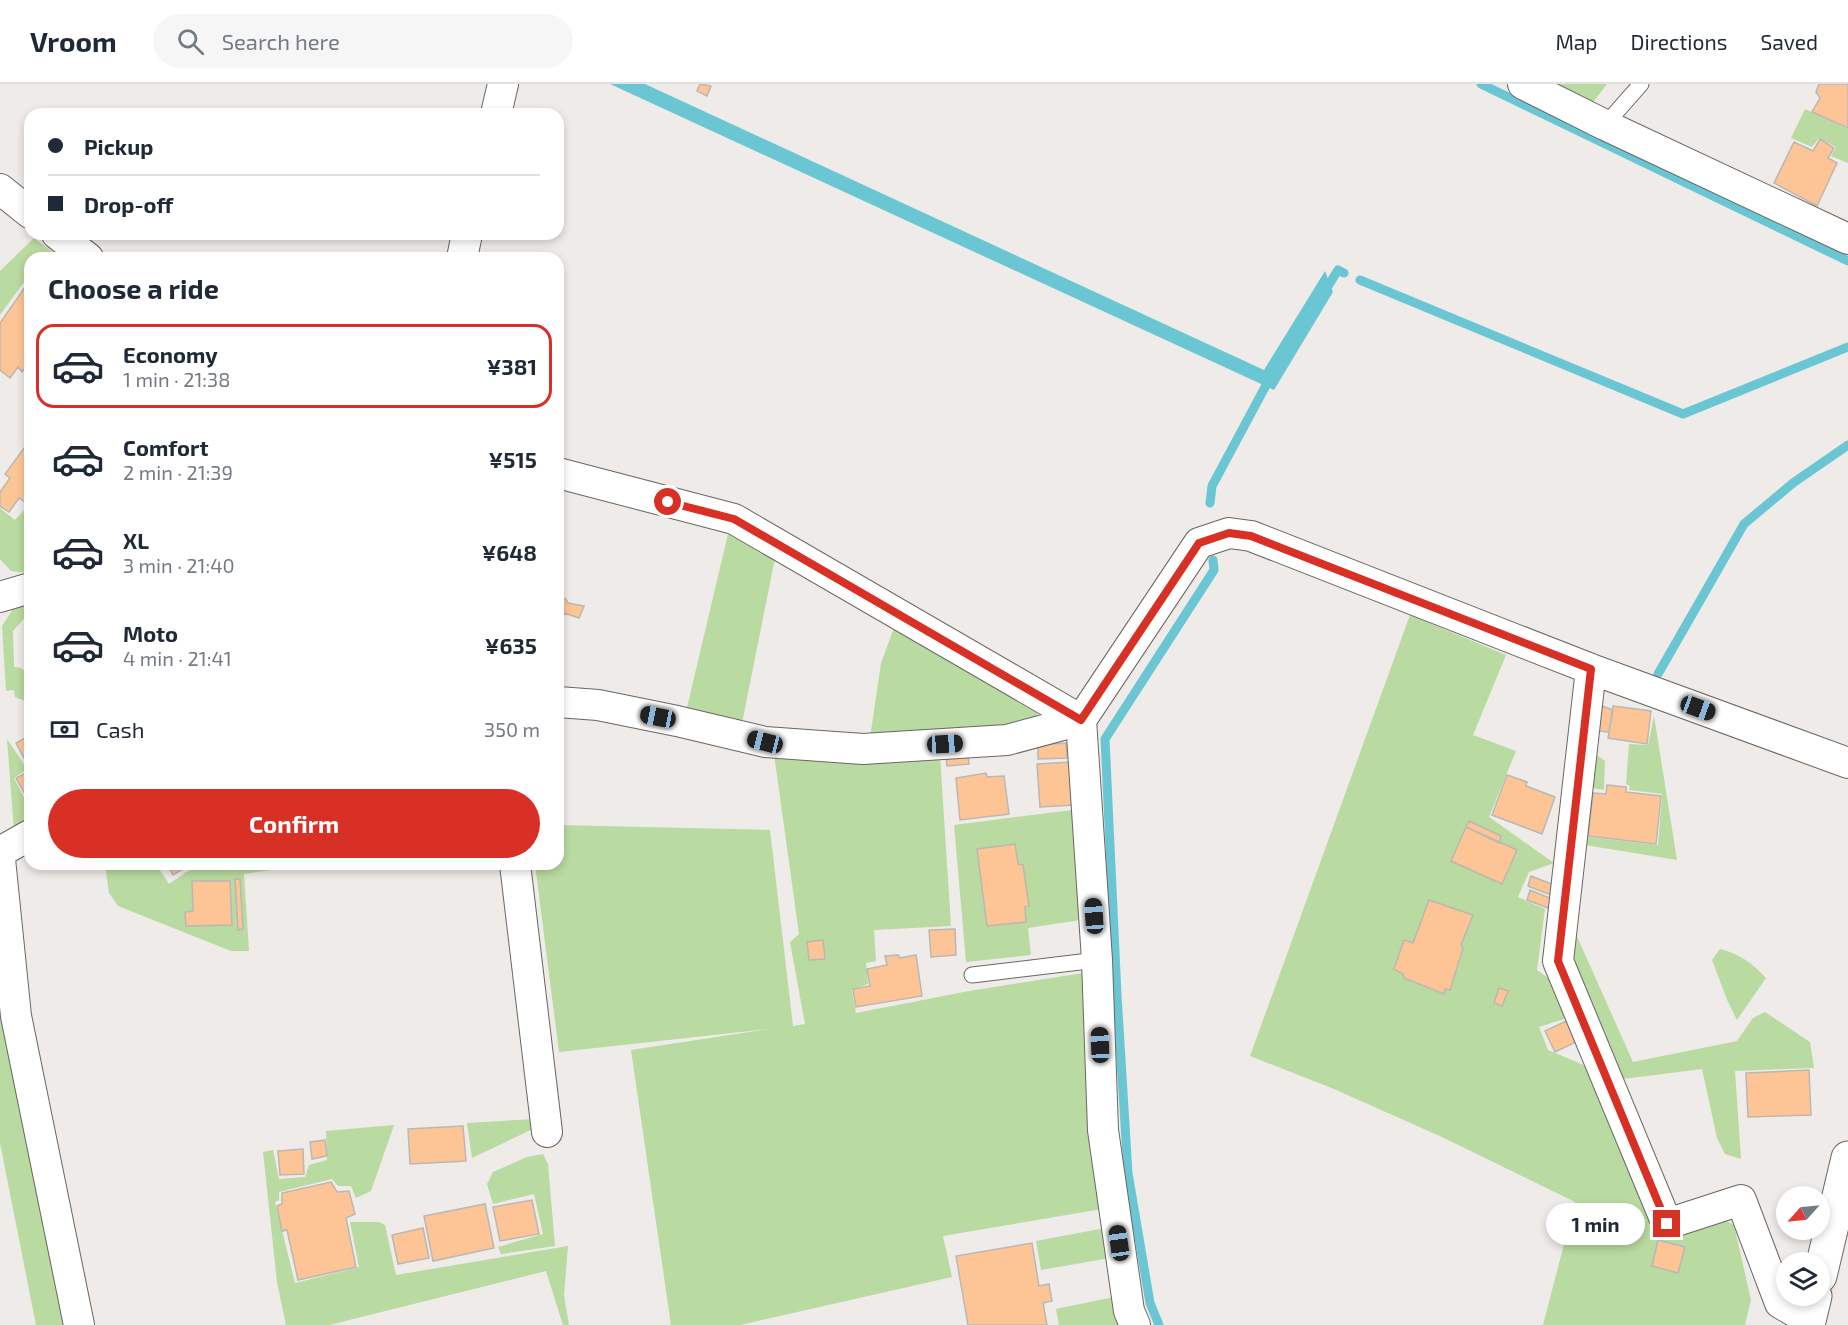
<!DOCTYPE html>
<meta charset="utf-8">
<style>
:root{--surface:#fff;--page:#f6f6f7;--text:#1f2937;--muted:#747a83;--line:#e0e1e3;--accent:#d93025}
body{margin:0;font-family:"Exo 2",sans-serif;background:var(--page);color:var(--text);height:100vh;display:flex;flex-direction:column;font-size:22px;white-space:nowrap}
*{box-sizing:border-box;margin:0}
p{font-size:20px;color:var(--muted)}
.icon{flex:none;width:33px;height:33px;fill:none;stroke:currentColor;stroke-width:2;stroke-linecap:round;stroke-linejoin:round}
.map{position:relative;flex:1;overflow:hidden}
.drawer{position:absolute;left:24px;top:168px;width:540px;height:618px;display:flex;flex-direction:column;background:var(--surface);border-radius:18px;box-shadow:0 3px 9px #0003}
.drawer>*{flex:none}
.hud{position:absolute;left:24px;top:24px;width:540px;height:132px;border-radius:18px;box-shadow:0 3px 9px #0003;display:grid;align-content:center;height:132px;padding:0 24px;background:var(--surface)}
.needle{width:39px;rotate:243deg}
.fabs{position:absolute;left:1776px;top:1102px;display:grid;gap:12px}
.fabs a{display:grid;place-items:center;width:54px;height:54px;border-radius:50%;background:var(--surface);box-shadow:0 3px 9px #0003;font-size:30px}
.end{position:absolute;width:27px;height:27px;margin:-14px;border:8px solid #d93025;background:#fff;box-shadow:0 0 0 3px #fff}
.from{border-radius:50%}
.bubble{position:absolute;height:42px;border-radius:21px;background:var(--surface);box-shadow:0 3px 9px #0003;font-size:20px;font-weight:700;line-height:42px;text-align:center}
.car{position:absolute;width:18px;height:36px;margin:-18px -9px;border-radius:8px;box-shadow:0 0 4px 2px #0007;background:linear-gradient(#222 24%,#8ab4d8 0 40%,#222 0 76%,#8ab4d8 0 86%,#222 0)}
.hud b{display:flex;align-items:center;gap:21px;height:57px;font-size:22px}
.hud b+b{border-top:2px solid var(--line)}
.hud i{width:15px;height:15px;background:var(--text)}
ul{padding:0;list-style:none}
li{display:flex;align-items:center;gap:18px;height:84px;margin:0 12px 9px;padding:0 12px;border:3px solid transparent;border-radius:18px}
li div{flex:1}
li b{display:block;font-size:22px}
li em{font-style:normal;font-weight:700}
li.active{border-color:var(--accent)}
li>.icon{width:54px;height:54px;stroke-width:1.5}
h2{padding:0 24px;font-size:27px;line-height:72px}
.pay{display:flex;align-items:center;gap:15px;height:66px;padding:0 24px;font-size:22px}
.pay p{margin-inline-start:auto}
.primary-button{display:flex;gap:12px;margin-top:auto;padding:12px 24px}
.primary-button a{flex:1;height:69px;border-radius:36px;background:var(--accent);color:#fff;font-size:24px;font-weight:700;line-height:69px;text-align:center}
header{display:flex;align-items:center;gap:36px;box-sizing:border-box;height:84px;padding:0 30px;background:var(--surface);border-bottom:2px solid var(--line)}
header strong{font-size:28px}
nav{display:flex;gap:33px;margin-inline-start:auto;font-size:21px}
.search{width:420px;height:54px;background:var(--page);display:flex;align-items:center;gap:15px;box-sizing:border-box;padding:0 21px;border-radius:33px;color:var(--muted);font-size:22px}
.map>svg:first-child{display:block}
.green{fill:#b9daa0;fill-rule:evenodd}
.water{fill:#6ac6d3}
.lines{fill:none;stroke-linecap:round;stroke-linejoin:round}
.stream{stroke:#6ac6d3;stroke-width:9}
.building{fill:#fdc595;stroke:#bab7b5;stroke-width:1.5}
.lane-casing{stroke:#696663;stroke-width:17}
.street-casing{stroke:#696663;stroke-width:32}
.highway-casing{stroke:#696663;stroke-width:35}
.lane{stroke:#fff;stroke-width:15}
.street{stroke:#fff;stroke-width:30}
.highway{stroke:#fff;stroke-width:33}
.route{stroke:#d93025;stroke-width:8}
</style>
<header>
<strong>Vroom</strong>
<div class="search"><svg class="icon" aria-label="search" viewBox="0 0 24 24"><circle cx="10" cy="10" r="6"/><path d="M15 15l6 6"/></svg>Search here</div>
<nav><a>Map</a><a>Directions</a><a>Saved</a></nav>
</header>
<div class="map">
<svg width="1848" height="1241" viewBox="0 0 1848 1241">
<rect width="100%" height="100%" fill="#eeebe8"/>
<path class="green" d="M1549 0H1607L1591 21Z
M1805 25 1848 45V79L1831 72 1836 63 1819 54 1812 63 1791 54Z
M34 154 61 174H30V190L0 231V187Z
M29 421 30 489 11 487 0 475V424L15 436Z
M728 450 775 474 741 644 685 632Z
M30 517V528L13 547 14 583 21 584 30 591V619L15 613 14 606 6 607 2 542 13 525Z
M1410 531 1506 571 1473 651 1516 667 1489 733 1554 779 1529 788 1518 813 1545 825 1537 886 1548 894 1567 934 1539 943 1548 966 1586 982 1658 1146 1667 1155 1716 1131 1734 1141 1751 1216 1745 1241H1543L1575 1118 1442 1053 1334 1005 1250 972ZM1404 856 1413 859 1461 861 1463 864 1450 905H1445L1443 910 1404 894 1403 890 1394 885Z
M894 544 1037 626 1038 636 1013 641 870 654 881 579Z
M1654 632 1677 776 1585 761 1594 669 1605 677 1604 706 1592 704 1587 753 1658 761 1662 710 1629 706 1630 702 1626 700 1629 660 1648 661Z
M7 655 27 685 14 694 30 725V738L14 747Z
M774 670 940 671 951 842 874 846 876 877 866 879 868 900 852 906 856 929 969 907 1083 889 1102 1125 943 1152 952 1193 740 1241H671L631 966 769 945 559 968 535 780H558V741L770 746 793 942 805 940 790 858 799 850Z
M1072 726 1080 836 1028 844 1031 871 966 878 954 741ZM1015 760 1018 780 1023 781 1029 822 1025 823 1026 838 987 842 977 765Z
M105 780H156L169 800 198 780H314L244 790 249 867H231L118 822 109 809Z
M1575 848 1633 978 1737 957 1753 934 1765 928 1810 958 1814 984 1735 987 1741 1075 1725 1070 1717 1054 1702 985 1623 995 1572 879Z
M1720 865C1740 870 1752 879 1766 894L1737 936 1728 918 1712 876Z
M0 891 68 1241H36L0 1059Z
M536 1035 535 1044 472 1074 467 1039Z
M394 1041 371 1107 356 1114 351 1102H338L332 1095 279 1108V1116L275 1118 295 1199 359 1183 350 1138H379L385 1141 396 1191 568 1162 564 1211 569 1241H563L546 1187 329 1241H286L277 1198 263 1068 273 1066 279 1095 305 1093 309 1081 327 1076 326 1047Z
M543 1070 548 1080 555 1162 501 1170 498 1163 543 1150 534 1110 493 1120 487 1100 493 1088 527 1073Z
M1105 1144 1110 1174 1041 1186 1036 1157Z
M1114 1213 1120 1241H1059L1056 1225Z"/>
<path class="water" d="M610 0H645L1264 286 1325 187 1333 208 1274 306Z"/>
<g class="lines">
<path class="stream" d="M1481 0 1848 177
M1360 196 1683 330 1848 263
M1323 210 1338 186 1344 189
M1210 419 1212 402 1271 292
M1658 590 1744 440 1793 399 1848 361
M1159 1241 1150 1219 1128 1089 1117 911 1105 655 1214 486 1213 476"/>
</g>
<path class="building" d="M700 0 711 2 707 12 697 7Z
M1819 0H1848V44L1812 28 1820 14 1816 8Z
M1820 55 1834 64 1828 74 1837 79 1817 122 1774 99 1794 58 1813 67Z
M30 196V277L22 288 18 283 10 294 0 286V239Z
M30 356V411L25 418 19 414 9 428 0 422V408L10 394 5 390Z
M558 512 566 515 568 519 584 522 579 534 564 529 558 553Z
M1602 622 1613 626 1609 648 1598 647Z
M1613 622 1651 627 1647 660 1608 654Z
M30 651V685L16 659Z
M1066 659 1067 674 1038 675V661Z
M968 671 969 680 947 682 946 672Z
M1071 678 1074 721 1040 723 1037 680Z
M30 687V719L16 694Z
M986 689 987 693 1004 692 1009 730 960 736 956 694Z
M1507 691 1527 698 1526 702 1555 713 1542 750 1492 731Z
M1607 701 1626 703V708L1661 712 1656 760 1588 752 1593 709 1606 710Z
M1469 737 1501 752 1499 759 1466 743Z
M1466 743 1517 766 1502 800 1451 777Z
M1015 760 1018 780 1023 781 1029 822 1025 823 1026 838 987 842 977 765Z
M167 780H191L173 791Z
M1531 792 1554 801 1551 811 1528 802Z
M235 795H240L243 845 238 846Z
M192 797H230L232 841 186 842 185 828 193 827Z
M1530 806 1552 815 1548 824 1527 816Z
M1429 816 1473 831 1461 861 1463 864 1450 906 1445 905 1444 910 1404 894 1403 890 1394 885 1404 856 1413 859Z
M955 845 956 871 931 873 929 846Z
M823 856 825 875 809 876 807 858Z
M898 871 900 874 916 871 922 912 856 923 853 905 870 902 867 885 887 881 885 872Z
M1499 904 1508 907 1502 922 1494 919Z
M1566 937 1576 958 1555 968 1545 947Z
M1809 986 1811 1031 1748 1033 1746 989Z
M463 1042 466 1077 410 1080 408 1045Z
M325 1056 327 1072 312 1075 310 1058Z
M303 1065 304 1090 280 1091 278 1067Z
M331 1098 337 1108 349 1107 355 1130 346 1134 356 1183 298 1196 287 1146 282 1147 277 1122 282 1120V1109Z
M532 1116 539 1150 500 1157 493 1123Z
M485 1120 494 1164 433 1177 424 1132Z
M423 1144 429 1174 398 1180 392 1151Z
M1658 1156 1685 1163 1678 1189 1652 1182Z
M1032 1159 1039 1202 1049 1200 1052 1217 1043 1219 1047 1241H968L956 1172Z"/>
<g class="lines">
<g class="lane-casing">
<path id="lane" d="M1605 41 1641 0
M972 891 1097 876"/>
</g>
<g class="street-casing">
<path id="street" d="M1523 0 1605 41 1848 155
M496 30 503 0
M0 105 30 129
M57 150 88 174
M462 174 467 150
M558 389 734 435 1081 636
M0 513 30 504
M1591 585 1558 877 1667 1140 1741 1116 1780 1219 1809 1236
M558 618 598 621 677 637 765 658 863 665 1007 656 1081 636
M0 768 30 751
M0 775 16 932 79 1241
M515 780 547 1048
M1135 1241 1129 1227 1103 1046 1097 876 1081 636 1199 459 1229 449 1251 452 1591 585 1848 679"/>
</g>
<g class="highway-casing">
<path id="highway" d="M1820 1192 1848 1074
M1808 1241 1815 1212"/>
</g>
<use href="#lane" class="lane"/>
<use href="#street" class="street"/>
<use href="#highway" class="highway"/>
</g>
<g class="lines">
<path class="route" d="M668 418 734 435 1081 636 1199 459 1229 449 1251 452 1591 585 1558 877 1667 1140"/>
</g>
</svg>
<div class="fabs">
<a><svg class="needle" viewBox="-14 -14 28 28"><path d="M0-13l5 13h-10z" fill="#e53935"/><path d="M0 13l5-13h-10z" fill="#747a83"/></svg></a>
<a><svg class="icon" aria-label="layers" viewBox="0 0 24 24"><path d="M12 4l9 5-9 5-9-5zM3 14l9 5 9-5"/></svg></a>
</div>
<i class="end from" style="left:668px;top:418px"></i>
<i class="end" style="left:1667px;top:1140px"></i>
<div class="bubble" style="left:1546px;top:1119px;width:99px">1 min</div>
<i class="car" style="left:1698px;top:624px;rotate:110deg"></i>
<i class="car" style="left:658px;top:633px;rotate:281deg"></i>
<i class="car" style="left:765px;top:658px;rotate:284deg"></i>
<i class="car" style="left:945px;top:660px;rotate:87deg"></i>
<i class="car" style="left:1094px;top:832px;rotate:356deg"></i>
<i class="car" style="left:1100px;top:961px;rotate:358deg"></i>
<i class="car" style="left:1119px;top:1159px;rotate:352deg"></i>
<div class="hud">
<b><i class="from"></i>Pickup</b>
<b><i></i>Drop-off</b>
</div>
<section class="drawer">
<h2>Choose a ride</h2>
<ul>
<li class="active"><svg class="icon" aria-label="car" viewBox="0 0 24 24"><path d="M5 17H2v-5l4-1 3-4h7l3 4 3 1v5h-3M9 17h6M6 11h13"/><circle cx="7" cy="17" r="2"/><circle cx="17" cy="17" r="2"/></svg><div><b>Economy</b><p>1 min · 21:38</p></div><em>¥381</em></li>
<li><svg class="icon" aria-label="car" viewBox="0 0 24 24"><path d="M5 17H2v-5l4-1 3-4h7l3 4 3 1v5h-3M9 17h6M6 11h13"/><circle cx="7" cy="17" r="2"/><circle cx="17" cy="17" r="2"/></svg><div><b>Comfort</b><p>2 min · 21:39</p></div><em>¥515</em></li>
<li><svg class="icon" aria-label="car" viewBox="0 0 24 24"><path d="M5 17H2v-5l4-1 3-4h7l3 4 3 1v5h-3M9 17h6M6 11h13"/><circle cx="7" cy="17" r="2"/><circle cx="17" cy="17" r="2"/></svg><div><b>XL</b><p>3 min · 21:40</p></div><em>¥648</em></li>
<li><svg class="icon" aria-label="car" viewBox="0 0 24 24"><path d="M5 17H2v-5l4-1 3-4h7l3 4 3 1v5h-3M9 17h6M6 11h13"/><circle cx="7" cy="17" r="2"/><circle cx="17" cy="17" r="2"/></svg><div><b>Moto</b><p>4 min · 21:41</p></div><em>¥635</em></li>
</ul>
<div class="pay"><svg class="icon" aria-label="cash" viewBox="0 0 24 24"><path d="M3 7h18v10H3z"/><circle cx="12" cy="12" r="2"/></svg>Cash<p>350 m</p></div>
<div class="primary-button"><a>Confirm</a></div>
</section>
</div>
